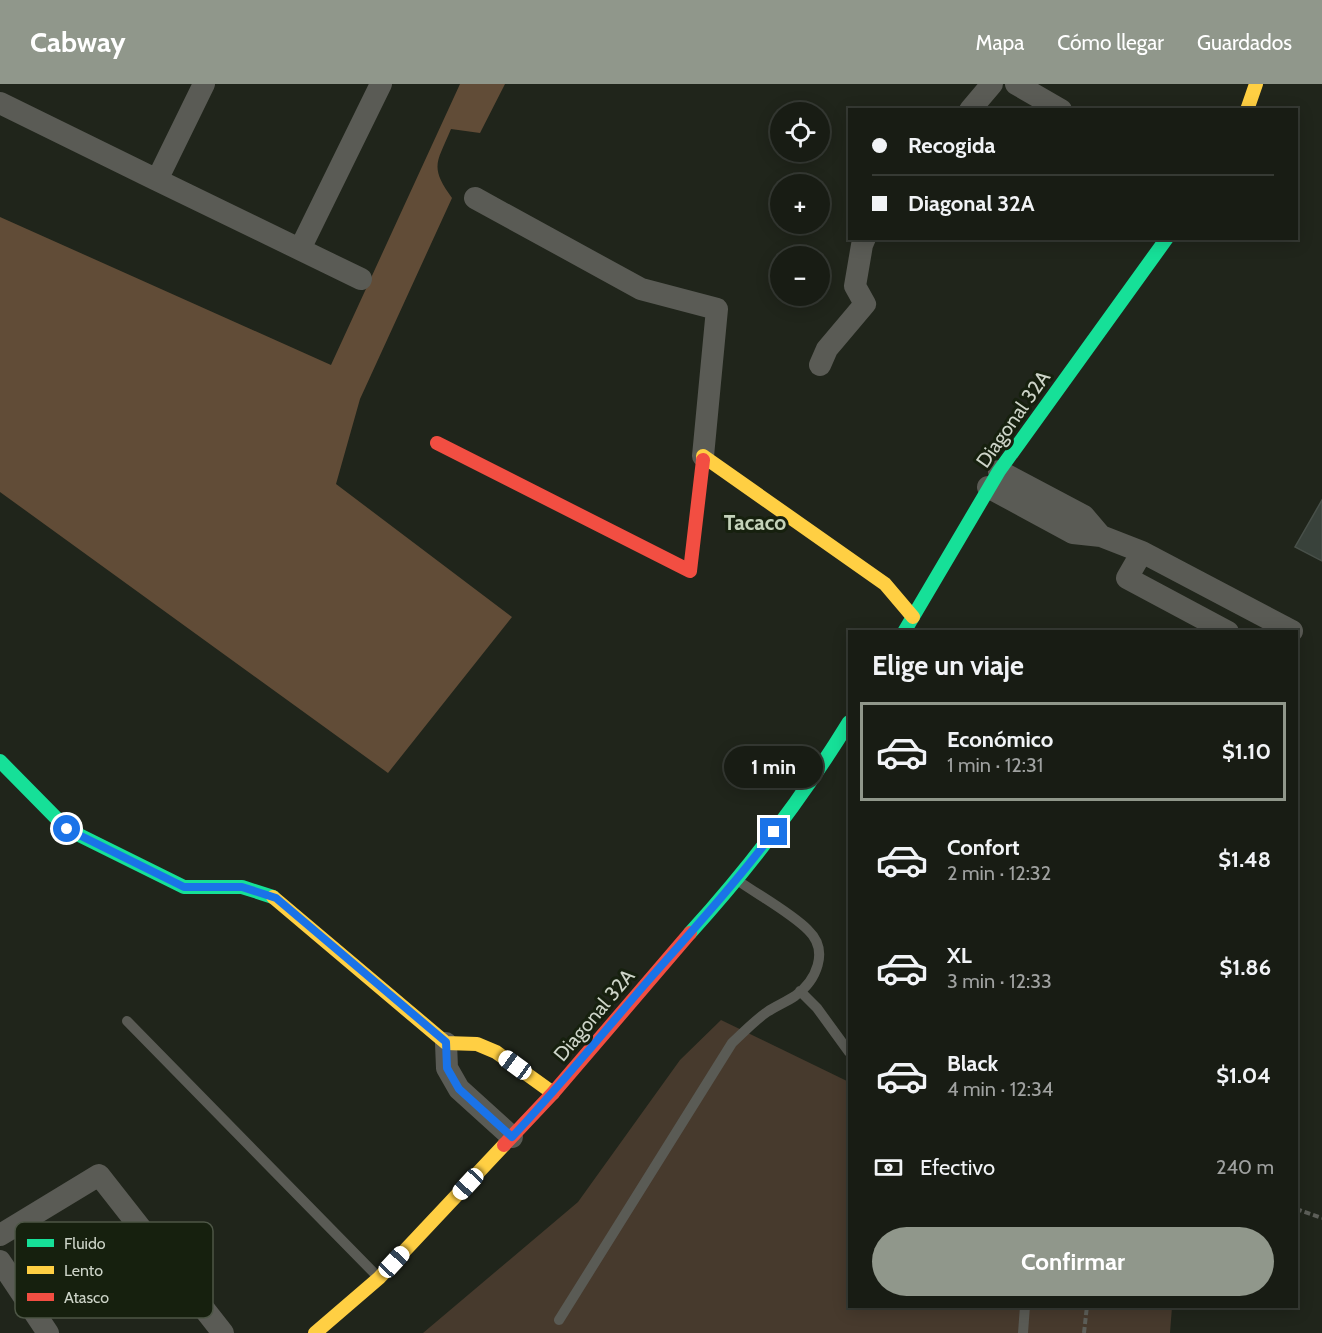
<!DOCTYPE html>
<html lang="es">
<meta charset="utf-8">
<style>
:root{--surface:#181c14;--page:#252922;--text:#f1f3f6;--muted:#9fa1a0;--line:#363a34;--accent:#90978b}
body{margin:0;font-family:Cabin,sans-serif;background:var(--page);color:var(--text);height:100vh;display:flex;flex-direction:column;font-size:22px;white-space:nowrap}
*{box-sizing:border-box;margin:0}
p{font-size:20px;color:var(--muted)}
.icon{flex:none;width:33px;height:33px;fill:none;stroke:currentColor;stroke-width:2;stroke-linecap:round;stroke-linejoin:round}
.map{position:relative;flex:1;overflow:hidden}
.drawer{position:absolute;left:848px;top:546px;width:450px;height:678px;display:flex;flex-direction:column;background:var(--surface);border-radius:0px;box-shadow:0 3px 15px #0003,0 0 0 2px var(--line)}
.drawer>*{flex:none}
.top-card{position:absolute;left:848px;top:24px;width:450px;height:132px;border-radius:0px;box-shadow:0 3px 15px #0003,0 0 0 2px var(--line);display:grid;align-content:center;height:132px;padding:0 24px;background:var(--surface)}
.tools{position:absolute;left:770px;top:18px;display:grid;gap:12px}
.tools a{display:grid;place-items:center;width:60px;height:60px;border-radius:50%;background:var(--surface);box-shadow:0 3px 15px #0003,0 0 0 2px var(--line);font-size:30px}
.end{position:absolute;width:27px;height:27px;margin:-14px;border:8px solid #1a73e8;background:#fff;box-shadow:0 0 0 3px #fff}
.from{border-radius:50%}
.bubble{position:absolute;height:42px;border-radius:21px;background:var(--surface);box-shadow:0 3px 15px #0003,0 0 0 2px var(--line);font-size:20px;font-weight:800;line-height:42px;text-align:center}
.car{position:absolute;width:18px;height:36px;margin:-18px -9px;border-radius:8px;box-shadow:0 0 4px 2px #0007;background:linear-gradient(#fff 24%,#345 0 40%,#fff 0 76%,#345 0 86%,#fff 0)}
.top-card b{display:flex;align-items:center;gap:21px;height:57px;font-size:22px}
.top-card b+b{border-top:2px solid var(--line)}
.top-card i{width:15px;height:15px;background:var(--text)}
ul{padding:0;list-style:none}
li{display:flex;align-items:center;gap:18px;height:99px;margin:0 12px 9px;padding:0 12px;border:3px solid transparent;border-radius:0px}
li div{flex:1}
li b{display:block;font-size:22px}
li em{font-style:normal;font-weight:800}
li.current{border-color:var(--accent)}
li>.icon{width:54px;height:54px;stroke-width:1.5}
h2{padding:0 24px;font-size:27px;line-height:72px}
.pay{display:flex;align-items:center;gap:15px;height:66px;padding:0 24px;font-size:22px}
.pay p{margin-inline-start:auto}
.primary-button{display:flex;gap:12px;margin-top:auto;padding:12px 24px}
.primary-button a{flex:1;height:69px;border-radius:36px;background:var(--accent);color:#fff;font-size:24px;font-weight:800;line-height:69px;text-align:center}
header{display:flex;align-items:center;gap:36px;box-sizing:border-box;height:84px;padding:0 30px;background:var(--accent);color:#fff}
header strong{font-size:28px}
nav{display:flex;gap:33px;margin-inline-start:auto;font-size:21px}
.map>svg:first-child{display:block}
.green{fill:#473a2d}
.forest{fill:#614c37}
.building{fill:#39423b;stroke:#485049;stroke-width:1.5}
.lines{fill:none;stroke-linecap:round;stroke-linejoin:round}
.path{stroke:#5d5f59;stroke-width:4;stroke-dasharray:6 3;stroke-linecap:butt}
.lane{stroke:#5a5b55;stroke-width:10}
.street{stroke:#5a5b55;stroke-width:22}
.fast{stroke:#16e098;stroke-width:14}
.slow{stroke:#ffcf43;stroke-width:14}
.jam{stroke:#f24e42;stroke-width:14}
.route{stroke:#1a73e8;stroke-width:8}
.labels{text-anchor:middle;stroke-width:6;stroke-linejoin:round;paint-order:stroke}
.street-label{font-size:20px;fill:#cdd4c8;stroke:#16200e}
.neighbourhood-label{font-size:21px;font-weight:bold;fill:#c4d2ba;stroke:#16200e}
.key{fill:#16200e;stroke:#4d5646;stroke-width:1.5}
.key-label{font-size:16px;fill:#cdd4c8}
</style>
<header>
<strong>Cabway</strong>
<nav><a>Mapa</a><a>Cómo llegar</a><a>Guardados</a></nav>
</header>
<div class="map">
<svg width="1322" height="1249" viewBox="0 0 1322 1249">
<rect width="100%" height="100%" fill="#20251b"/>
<path class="green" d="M721 936 849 998V1222L1172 1223 1170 1249H423L578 1118 680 976Z"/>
<path class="forest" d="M460 0H505L480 49 451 45C437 79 429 82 452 114L360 315 336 400 512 533 388 689 0 408V133L331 281Z"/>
<path class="building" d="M1322 416V477L1295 463Z"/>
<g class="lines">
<path class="path" d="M1296 1125 1322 1134
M1084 1249 1087 1222"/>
<path class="lane" d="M800 907 817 924 849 968
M127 937 377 1192
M559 1236 732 959C743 949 754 937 767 928 776 922 786 918 795 912 816 897 830 867 808 846 791 829 760 812 740 798
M1023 1249 1025 1222"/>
<path class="street" d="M1016 0 1061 26
M0 19 157 96 204 0
M970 26 992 0
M157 96 361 195
M475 114 641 205 717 225 703 372
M300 165 381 0
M820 281 827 265 865 220 855 202 862 161 865 154
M999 387 1084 432 1101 452
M988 403 1073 449 1101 452 1142 468 1127 494 1228 548
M1142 468 1292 547
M446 959 447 984 459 1005 512 1053
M0 1151 99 1091 223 1249
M0 1177 48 1249"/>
<path class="fast" d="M904 548 999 387 1167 154
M0 677 67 745 184 803H242L273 813
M690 849C749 784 803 713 849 638"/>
<path class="slow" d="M1247 26 1256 0
M703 376V372L885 500 913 533
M273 813 446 959 477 960 496 968 553 1009
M315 1249 379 1194 504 1061"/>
<path class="jam" d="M437 359 690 487 703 376
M504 1061 553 1009 690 849"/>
</g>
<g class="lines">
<path class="route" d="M67 745 184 803H242L276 814 446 958 447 984 459 1005 512 1053C559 1003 602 950 647 898 690 849 734 801 774 748"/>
</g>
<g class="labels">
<g class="street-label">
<text transform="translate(1013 335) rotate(-55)" y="7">Diagonal 32A</text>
<text transform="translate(594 931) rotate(-50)" y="7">Diagonal 32A</text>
</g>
<g class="neighbourhood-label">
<text x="755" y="446">Tacaco</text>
</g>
</g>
<rect x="15" y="1138" width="198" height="96" rx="9" class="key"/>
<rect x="27" y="1155" width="27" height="8" fill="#16e098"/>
<rect x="27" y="1182" width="27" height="8" fill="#ffcf43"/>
<rect x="27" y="1209" width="27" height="8" fill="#f24e42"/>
<g class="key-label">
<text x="64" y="1165">Fluido</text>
<text x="64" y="1192">Lento</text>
<text x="64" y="1219">Atasco</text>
</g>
</svg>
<div class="tools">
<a><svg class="icon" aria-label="locate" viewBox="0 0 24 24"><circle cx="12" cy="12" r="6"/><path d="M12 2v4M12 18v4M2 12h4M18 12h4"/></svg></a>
<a>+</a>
<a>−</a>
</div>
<i class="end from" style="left:67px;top:745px"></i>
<i class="end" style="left:774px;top:748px"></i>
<div class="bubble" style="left:724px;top:662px;width:99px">1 min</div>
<i class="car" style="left:515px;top:981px;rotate:306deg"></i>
<i class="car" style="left:468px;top:1100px;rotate:223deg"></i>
<i class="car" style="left:394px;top:1178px;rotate:43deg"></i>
<div class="top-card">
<b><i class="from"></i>Recogida</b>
<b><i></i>Diagonal 32A</b>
</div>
<section class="drawer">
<h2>Elige un viaje</h2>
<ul>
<li class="current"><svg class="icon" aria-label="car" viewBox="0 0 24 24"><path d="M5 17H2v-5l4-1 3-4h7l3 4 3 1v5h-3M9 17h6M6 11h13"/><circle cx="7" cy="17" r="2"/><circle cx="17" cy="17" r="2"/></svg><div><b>Económico</b><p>1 min · 12:31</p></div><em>$1.10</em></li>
<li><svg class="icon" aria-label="car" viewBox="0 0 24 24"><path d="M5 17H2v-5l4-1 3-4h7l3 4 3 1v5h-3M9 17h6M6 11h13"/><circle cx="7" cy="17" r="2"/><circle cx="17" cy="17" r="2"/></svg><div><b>Confort</b><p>2 min · 12:32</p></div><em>$1.48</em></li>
<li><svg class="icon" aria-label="car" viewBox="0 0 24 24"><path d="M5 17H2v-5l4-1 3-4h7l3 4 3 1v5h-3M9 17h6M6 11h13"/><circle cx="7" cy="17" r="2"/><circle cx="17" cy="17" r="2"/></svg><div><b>XL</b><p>3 min · 12:33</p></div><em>$1.86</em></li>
<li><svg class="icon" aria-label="car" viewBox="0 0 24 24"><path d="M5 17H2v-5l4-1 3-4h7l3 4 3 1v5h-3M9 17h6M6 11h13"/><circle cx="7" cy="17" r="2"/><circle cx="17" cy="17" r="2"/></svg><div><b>Black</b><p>4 min · 12:34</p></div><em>$1.04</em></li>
</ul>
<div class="pay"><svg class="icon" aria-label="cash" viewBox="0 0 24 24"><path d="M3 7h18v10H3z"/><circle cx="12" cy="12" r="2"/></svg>Efectivo<p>240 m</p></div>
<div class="primary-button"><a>Confirmar</a></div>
</section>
</div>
